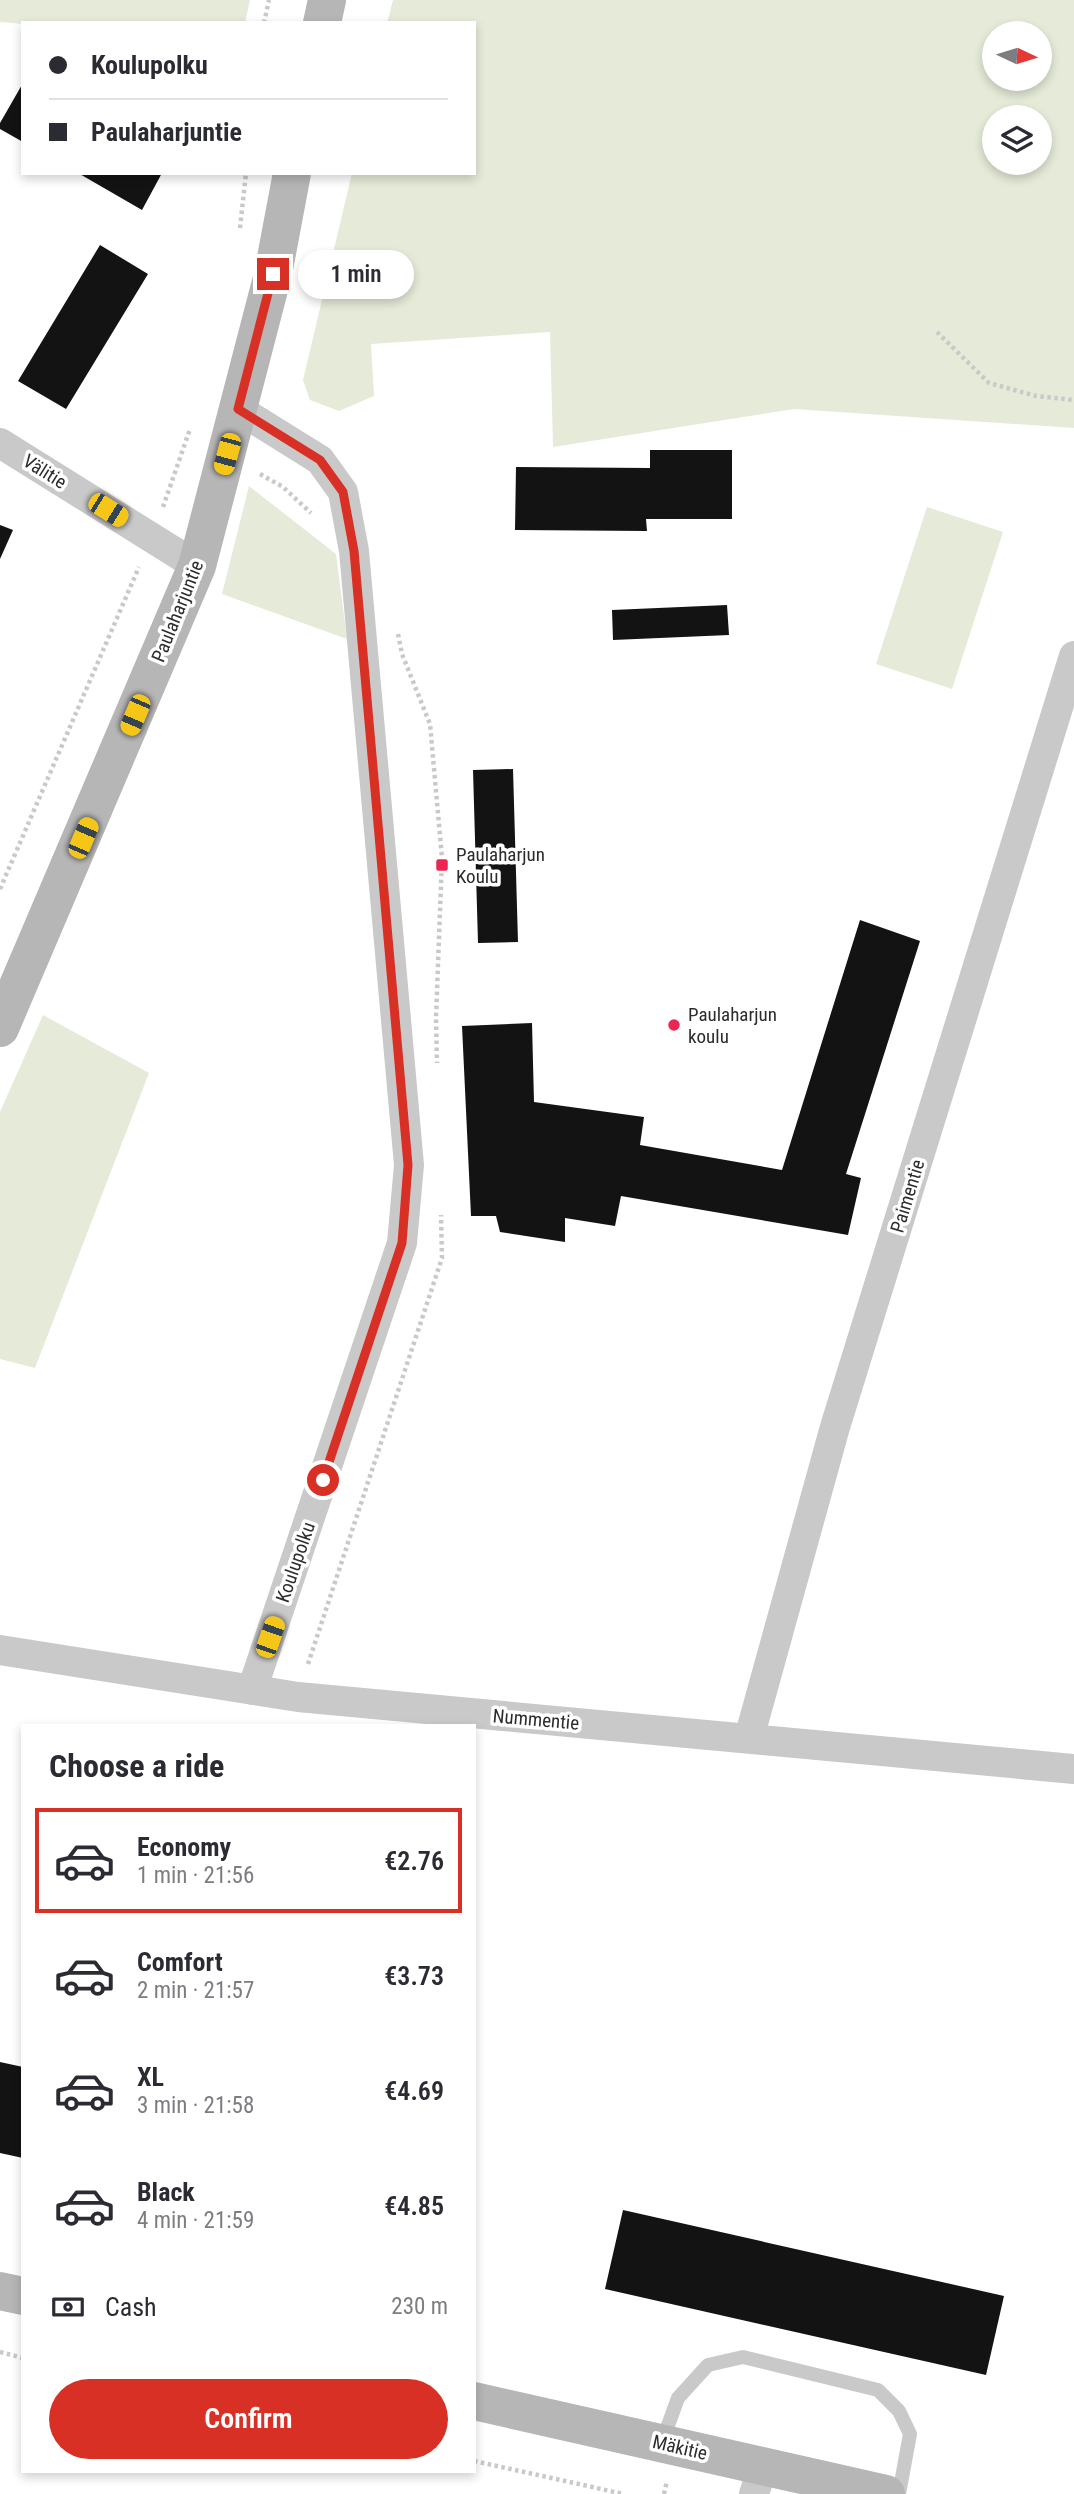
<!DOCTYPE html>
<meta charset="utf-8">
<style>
:root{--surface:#fff;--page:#f2f2f3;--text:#2b2b33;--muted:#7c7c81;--line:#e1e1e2;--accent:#d93025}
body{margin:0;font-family:"Roboto Condensed",sans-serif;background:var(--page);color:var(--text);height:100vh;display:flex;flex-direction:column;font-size:26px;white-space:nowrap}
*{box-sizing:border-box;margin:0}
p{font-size:23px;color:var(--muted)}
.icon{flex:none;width:38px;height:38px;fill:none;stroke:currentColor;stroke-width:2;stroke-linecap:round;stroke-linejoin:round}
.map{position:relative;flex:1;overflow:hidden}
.panel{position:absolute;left:21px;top:1724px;width:455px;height:749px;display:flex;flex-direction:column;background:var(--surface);border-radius:0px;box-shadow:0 4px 10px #0003}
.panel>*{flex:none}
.banner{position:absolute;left:21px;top:21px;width:455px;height:154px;border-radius:0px;box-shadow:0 4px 10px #0003;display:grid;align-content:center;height:154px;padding:0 28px;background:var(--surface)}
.needle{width:46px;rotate:94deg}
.controls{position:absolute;left:982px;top:21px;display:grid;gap:14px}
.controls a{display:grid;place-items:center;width:70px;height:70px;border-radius:50%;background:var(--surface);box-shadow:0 4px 10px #0003;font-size:35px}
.end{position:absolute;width:32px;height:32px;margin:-16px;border:9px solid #d93025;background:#fff;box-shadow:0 0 0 4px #fff}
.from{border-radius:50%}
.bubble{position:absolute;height:49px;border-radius:24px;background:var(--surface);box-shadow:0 4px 10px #0003;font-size:23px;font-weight:600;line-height:49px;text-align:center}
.car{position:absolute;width:21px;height:42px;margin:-21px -10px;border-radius:9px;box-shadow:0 0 5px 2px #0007;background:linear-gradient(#f5c518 24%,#345 0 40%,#f5c518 0 76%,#345 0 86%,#f5c518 0)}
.banner b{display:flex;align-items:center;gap:24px;height:66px;font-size:26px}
.banner b+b{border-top:2px solid var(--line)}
.banner i{width:18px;height:18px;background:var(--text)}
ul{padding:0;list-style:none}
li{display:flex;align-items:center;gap:21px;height:105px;margin:0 14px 10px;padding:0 14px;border:4px solid transparent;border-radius:0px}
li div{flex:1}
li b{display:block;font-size:26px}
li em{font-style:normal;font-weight:600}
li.current{border-color:var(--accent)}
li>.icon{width:63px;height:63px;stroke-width:1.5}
h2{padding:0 28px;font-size:32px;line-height:84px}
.pay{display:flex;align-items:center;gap:18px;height:77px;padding:0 28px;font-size:26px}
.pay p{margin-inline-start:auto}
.cta{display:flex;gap:14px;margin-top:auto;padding:14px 28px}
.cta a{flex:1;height:80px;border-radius:42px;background:var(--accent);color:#fff;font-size:28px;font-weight:600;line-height:80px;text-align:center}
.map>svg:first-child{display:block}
.green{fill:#e5ebd8;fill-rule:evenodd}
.building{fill:#131313}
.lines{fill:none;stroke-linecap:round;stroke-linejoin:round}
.path{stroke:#c9c9c9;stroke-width:4.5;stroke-dasharray:3.5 3.5;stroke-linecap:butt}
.lane{stroke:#c9c9c9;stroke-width:14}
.street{stroke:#c9c9c9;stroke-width:30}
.secondary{stroke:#b6b6b6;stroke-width:38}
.route{stroke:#d93025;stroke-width:9}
.poi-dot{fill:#eb2652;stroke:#fff;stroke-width:2.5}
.labels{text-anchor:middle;stroke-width:7;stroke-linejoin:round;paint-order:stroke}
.street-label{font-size:19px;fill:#2c2c2c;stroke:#fff}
.poi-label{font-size:19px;fill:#2c2c2c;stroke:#fff;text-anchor:start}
</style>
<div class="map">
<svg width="1074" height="2494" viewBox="0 0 1074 2494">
<rect width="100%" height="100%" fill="#fff"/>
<path class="green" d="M0 0H250L245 23 23 24 0 22Z
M393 0H1074V428L794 409 553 447 550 332 371 344 374 396 339 411 310 400 303 380 352 173H474V23H387ZM994 33H1040V79H994ZM994 117H1040V163H994Z
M249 486 336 554 347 639 222 594Z
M927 507 1003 532 952 689 876 664Z
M43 1015 149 1073 35 1368 0 1359V1112Z"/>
<path class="building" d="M23 83V142L0 129V123Z
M78 173H162L142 210Z
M100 245 148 274 66 409 18 381Z
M650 450H732V519H646L647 531 515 530 516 467 650 468Z
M0 525 13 530 0 559Z
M727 605 729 635 613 640 612 610Z
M513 769 518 942 478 943 473 770Z
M860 920 920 941 846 1174 861 1178 848 1235 621 1196 615 1226 565 1218V1242L500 1232 496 1216H471L462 1026 532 1023 534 1102 644 1117 640 1145 782 1170Z
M0 2062 23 2067V2158L0 2153Z
M623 2210 1004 2296 986 2375 605 2289Z"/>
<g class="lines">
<path class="path" d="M264 23 269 0
M240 228 246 173
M937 332 989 383 1036 396 1074 400
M260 474 283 487 311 513
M163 507 190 429
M398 634 402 654 430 724 442 858 436 1018 437 1063
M0 889 139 567
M308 1664 442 1258 441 1215
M0 2352 23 2358
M474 2461 624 2494
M664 2494 667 2481"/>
<path class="lane" d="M662 2442 678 2398 708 2365 743 2357 878 2390 899 2411 910 2434 899 2494"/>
<path class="street" d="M238 409 320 460 343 492 354 551 409 1165 402 1243 252 1690
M0 443 197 566
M0 1650 298 1697 1074 1769
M749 1738 835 1427 1074 656
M754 2494 763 2466"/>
<path class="secondary" d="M322 23 327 0
M0 1028 197 566 273 274 292 173
M0 2291 23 2296
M474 2401 886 2494"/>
</g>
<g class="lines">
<path class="route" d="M273 274 238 409 320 460 343 492 354 551 408 1165 402 1243 323 1480"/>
</g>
<g class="poi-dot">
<rect x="435" y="858" width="14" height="14" rx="3.5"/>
<circle cx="674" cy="1025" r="7"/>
</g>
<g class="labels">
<g class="street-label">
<text transform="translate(45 471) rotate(32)" y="7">Välitie</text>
<text transform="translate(177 611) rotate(-68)" y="7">Paulaharjuntie</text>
<text transform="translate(907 1196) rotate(-73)" y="7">Paimentie</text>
<text transform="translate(295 1562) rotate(-71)" y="7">Koulupolku</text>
<text transform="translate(536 1719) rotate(5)" y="7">Nummentie</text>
<text transform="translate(680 2447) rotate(13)" y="7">Mäkitie</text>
</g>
<g class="poi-label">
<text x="456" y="861">Paulaharjun<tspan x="456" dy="22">Koulu</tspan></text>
<text x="688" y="1021">Paulaharjun<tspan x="688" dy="22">koulu</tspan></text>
</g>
</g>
</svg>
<div class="controls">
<a><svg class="needle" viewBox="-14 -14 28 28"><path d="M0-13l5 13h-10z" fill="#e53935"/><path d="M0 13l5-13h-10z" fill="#7c7c81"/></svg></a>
<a><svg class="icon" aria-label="layers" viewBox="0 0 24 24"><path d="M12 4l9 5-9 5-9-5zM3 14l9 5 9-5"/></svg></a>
</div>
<i class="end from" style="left:323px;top:1480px"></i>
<i class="end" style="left:273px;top:274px"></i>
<div class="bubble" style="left:298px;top:250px;width:116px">1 min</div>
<i class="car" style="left:227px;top:454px;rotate:195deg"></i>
<i class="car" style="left:108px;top:510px;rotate:122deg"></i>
<i class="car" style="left:135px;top:715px;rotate:203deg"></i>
<i class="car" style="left:83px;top:838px;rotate:23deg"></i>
<i class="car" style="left:270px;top:1637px;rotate:19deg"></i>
<div class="banner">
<b><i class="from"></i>Koulupolku</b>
<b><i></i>Paulaharjuntie</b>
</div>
<section class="panel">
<h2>Choose a ride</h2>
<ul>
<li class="current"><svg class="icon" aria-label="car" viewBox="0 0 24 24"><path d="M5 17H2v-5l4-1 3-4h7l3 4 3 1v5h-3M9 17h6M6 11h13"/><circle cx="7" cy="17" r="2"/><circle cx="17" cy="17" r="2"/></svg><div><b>Economy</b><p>1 min · 21:56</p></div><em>€2.76</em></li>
<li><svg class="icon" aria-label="car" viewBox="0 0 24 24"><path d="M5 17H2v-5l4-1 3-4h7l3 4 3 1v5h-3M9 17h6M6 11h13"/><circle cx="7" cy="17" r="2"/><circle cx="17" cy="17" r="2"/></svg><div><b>Comfort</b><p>2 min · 21:57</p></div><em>€3.73</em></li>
<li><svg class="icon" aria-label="car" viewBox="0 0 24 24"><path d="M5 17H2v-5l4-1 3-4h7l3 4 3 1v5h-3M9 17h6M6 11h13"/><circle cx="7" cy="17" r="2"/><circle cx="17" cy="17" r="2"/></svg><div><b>XL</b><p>3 min · 21:58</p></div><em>€4.69</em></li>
<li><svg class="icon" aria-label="car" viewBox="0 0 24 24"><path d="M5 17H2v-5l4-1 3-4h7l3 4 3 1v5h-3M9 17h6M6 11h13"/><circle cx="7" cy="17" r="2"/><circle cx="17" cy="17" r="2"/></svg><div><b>Black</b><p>4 min · 21:59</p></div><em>€4.85</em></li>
</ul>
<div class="pay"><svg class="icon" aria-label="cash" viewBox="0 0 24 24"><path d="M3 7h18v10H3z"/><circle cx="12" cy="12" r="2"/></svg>Cash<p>230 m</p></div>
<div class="cta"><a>Confirm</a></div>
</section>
</div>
